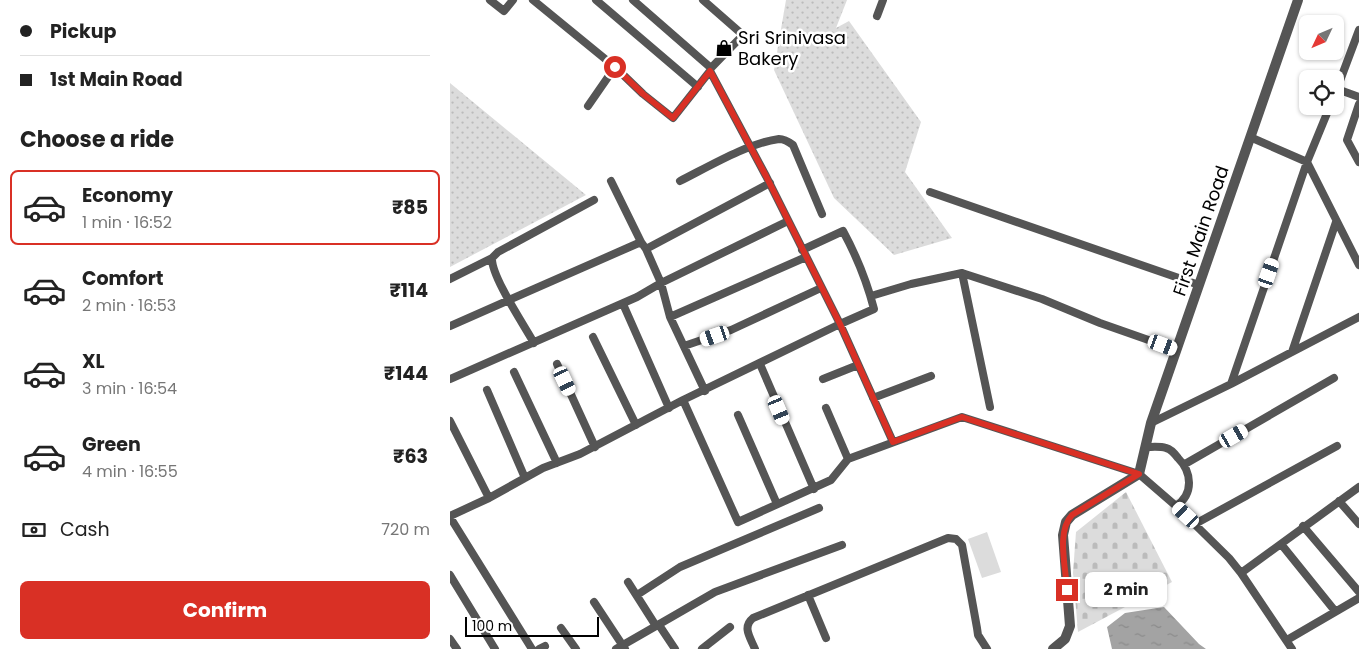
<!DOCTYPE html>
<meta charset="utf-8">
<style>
:root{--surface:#fff;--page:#f2f2f2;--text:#222;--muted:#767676;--line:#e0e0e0;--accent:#d93025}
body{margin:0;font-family:Poppins,sans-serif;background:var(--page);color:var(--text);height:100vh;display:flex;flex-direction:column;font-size:19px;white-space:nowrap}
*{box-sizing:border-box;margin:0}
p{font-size:16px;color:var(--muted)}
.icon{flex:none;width:28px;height:28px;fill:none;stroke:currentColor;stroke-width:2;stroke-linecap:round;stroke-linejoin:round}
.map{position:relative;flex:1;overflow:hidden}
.side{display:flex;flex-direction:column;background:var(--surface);width:450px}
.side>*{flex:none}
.guide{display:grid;align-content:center;height:110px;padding:0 20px;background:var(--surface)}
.needle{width:32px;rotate:226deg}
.controls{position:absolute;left:849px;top:15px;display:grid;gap:10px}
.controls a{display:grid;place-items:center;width:45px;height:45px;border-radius:8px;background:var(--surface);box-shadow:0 1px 4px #0004;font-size:25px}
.scale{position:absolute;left:15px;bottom:12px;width:134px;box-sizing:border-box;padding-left:5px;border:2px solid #000;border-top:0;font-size:14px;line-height:18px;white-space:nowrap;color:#000;-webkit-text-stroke:4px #fff;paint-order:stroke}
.end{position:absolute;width:22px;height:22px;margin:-11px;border:6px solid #d93025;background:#fff;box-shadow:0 0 0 2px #fff}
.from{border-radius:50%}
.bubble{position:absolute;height:35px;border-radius:8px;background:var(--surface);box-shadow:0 1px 4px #0004;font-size:16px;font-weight:700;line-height:35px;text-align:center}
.car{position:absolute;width:15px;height:30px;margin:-15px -8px;border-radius:6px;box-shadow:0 0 4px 1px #0007;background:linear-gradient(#fff 24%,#345 0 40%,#fff 0 76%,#345 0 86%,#fff 0)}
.guide b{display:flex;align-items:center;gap:18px;height:48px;font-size:19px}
.guide b+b{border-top:1px solid var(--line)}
.guide i{width:12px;height:12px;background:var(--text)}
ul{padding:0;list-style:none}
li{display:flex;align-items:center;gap:15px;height:75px;margin:0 10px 8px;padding:0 10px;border:2px solid transparent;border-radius:8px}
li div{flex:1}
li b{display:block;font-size:19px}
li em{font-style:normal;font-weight:700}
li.on{border-color:var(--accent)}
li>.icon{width:45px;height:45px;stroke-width:1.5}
h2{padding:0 20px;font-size:22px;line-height:60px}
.pay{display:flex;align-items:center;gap:12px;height:55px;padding:0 20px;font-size:19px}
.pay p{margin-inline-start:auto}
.button{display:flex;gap:10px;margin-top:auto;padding:10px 20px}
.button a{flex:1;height:58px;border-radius:8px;background:var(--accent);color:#fff;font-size:20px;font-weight:700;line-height:58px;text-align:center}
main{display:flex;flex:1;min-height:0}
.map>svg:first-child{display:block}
.grass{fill:url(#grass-dots)}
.cemetery{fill:url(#cemetery-stones)}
.green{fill:#dcdcdc}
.water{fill:url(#water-ripples)}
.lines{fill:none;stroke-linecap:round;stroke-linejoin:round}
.minor{stroke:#555;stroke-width:8}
.tertiary{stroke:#555;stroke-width:10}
.route{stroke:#d93025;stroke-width:6}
.labels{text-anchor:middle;stroke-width:5;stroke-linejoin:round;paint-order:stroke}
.poi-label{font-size:18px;fill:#000;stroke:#fff;text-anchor:start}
.street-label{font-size:18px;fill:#000;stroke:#fff}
</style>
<main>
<section class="side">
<div class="guide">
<b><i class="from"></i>Pickup</b>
<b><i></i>1st Main Road</b>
</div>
<h2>Choose a ride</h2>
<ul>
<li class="on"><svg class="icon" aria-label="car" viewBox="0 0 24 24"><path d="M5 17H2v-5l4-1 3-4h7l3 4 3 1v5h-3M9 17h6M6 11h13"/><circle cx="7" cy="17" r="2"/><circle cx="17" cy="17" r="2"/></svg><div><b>Economy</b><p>1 min · 16:52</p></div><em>₹85</em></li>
<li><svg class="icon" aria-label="car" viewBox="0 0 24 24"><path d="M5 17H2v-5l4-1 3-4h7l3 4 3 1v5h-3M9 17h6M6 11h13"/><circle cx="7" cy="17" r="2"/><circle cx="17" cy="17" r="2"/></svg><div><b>Comfort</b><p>2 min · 16:53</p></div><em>₹114</em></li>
<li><svg class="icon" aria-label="car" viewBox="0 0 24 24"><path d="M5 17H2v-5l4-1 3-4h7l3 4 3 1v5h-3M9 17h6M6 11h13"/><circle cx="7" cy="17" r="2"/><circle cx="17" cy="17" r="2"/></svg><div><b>XL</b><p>3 min · 16:54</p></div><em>₹144</em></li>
<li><svg class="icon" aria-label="car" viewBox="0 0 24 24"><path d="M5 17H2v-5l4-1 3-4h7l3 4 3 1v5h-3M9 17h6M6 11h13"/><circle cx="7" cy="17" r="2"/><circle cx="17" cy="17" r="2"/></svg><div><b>Green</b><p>4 min · 16:55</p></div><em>₹63</em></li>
</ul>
<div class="pay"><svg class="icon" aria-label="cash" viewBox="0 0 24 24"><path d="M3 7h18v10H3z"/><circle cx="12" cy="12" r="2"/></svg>Cash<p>720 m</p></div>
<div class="button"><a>Confirm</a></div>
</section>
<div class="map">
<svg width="909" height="649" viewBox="0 0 909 649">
<defs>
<pattern id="grass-dots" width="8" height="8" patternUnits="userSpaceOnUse" patternTransform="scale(1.25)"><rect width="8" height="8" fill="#dcdcdc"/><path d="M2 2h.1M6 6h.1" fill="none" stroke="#bbb" stroke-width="1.8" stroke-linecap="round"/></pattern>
<pattern id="cemetery-stones" width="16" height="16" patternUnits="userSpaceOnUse" patternTransform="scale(1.25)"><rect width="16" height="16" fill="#dcdcdc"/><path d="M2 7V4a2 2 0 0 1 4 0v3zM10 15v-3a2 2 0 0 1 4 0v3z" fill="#bbb"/></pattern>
<pattern id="water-ripples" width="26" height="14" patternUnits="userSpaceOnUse" patternTransform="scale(1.25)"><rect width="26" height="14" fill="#a3a3a3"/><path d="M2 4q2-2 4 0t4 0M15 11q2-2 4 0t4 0" fill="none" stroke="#8b8b8b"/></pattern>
</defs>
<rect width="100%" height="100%" fill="#fff"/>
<path class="grass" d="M336 0H397L386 28 399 21 471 122 455 172 502 238 444 255 384 198 324 70Z
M0 83 136 195 0 267Z"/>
<path class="cemetery" d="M676 492 722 582 628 632 623 573 626 532Z"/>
<path class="green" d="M537 532 551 572 532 578 518 539Z"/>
<path class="water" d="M714 607 749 644 756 649H662L657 627 675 613Z"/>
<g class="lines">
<path class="minor" d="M40 0 54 11 63 0
M83 0 165 67 193 94 223 118 260 71 261 68 293 35 253 0
M146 0 248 87
M183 0 261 68
M427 16 433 0
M260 71 316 176 390 324 424 309C417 282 406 255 393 231L352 250
M887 89 909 97
M885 94 909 30
M909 104 897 140 909 162
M138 106 165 67
M800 137 857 162 909 265
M161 181 191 242
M230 181C258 167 298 143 329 139 335 139 339 142 343 145L372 214
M480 192 749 285
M0 279 42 258
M421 296 461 284 512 273
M173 304 219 408
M220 317 356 257
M0 326 191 242 196 249
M143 337 186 425
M84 343C74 325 41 276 42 258L48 252 144 200
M234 346 281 330 371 288
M842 352 886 222
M107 364 145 447
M310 364 364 489
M64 372 107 463
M0 379 187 297 211 283 338 221
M373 379 408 365
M781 384 857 162 880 106
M37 390 75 478
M255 391 220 317 211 283 196 249 320 183
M423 398 481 376
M233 400 390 324 443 442
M540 407 512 273 592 299 650 323 727 350
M376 408 398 459
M288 415 327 504
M0 421 39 498 93 468 130 454 233 400 288 522 381 480 398 459 512 417 689 474 726 506 779 558 791 573 842 649
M701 423 781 384 909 317
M696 447C702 447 710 446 716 448 721 449 725 454 728 458 742 472 744 494 726 506
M735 464 884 378
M889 501 909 524
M0 516 39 498
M0 517 82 649
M745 524 887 446
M853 526 909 592
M831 544 885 611
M791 573 909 487
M0 575 45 649
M187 595 230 567 369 508
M358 595 376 638
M144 602 175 649
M209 625 225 649
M206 626 265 592 392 545
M111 628 126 649
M0 639 7 649
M837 640 909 598
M89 649 95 646
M166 649 206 626 178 582
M252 649 280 627
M305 649C300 637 292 627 303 618L498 538 506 539 512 545 527 628 528 635 537 649"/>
<path class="tertiary" d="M603 649 615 639 620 626 613 535 616 522 622 515 689 474 701 423 848 0"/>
</g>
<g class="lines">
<path class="route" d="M165 67 193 94 223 118 260 71 316 176 390 324 443 442 512 417 689 474 622 515C606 532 616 567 617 590"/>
</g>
<defs>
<g id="shop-bare" transform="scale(1.35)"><path d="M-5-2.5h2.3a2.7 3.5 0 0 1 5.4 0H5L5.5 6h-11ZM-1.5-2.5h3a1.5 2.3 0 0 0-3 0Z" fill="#000" stroke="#fff" stroke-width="2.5" paint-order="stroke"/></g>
</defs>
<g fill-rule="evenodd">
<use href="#shop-bare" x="274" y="48"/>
</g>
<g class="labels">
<g class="poi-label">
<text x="288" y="44">Sri Srinivasa<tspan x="288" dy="21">Bakery</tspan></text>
</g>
<g class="street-label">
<text transform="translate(751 231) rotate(-71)" y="6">First Main Road</text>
</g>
</g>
</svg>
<div class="controls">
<a><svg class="needle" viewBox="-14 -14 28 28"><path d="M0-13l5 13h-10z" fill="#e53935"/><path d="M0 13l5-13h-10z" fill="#767676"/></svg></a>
<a><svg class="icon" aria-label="locate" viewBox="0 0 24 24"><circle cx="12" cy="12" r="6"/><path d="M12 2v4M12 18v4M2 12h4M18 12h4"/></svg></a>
</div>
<div class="scale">100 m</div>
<i class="end from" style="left:165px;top:67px"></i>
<i class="end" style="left:617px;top:590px"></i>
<div class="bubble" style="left:635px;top:572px;width:82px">2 min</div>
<i class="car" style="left:819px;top:273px;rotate:19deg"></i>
<i class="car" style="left:265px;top:336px;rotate:251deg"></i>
<i class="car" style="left:713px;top:345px;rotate:110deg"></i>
<i class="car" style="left:115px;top:381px;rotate:155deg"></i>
<i class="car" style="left:329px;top:410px;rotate:157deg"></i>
<i class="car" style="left:784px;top:436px;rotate:60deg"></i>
<i class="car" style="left:736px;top:515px;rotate:313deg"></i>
</div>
</main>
